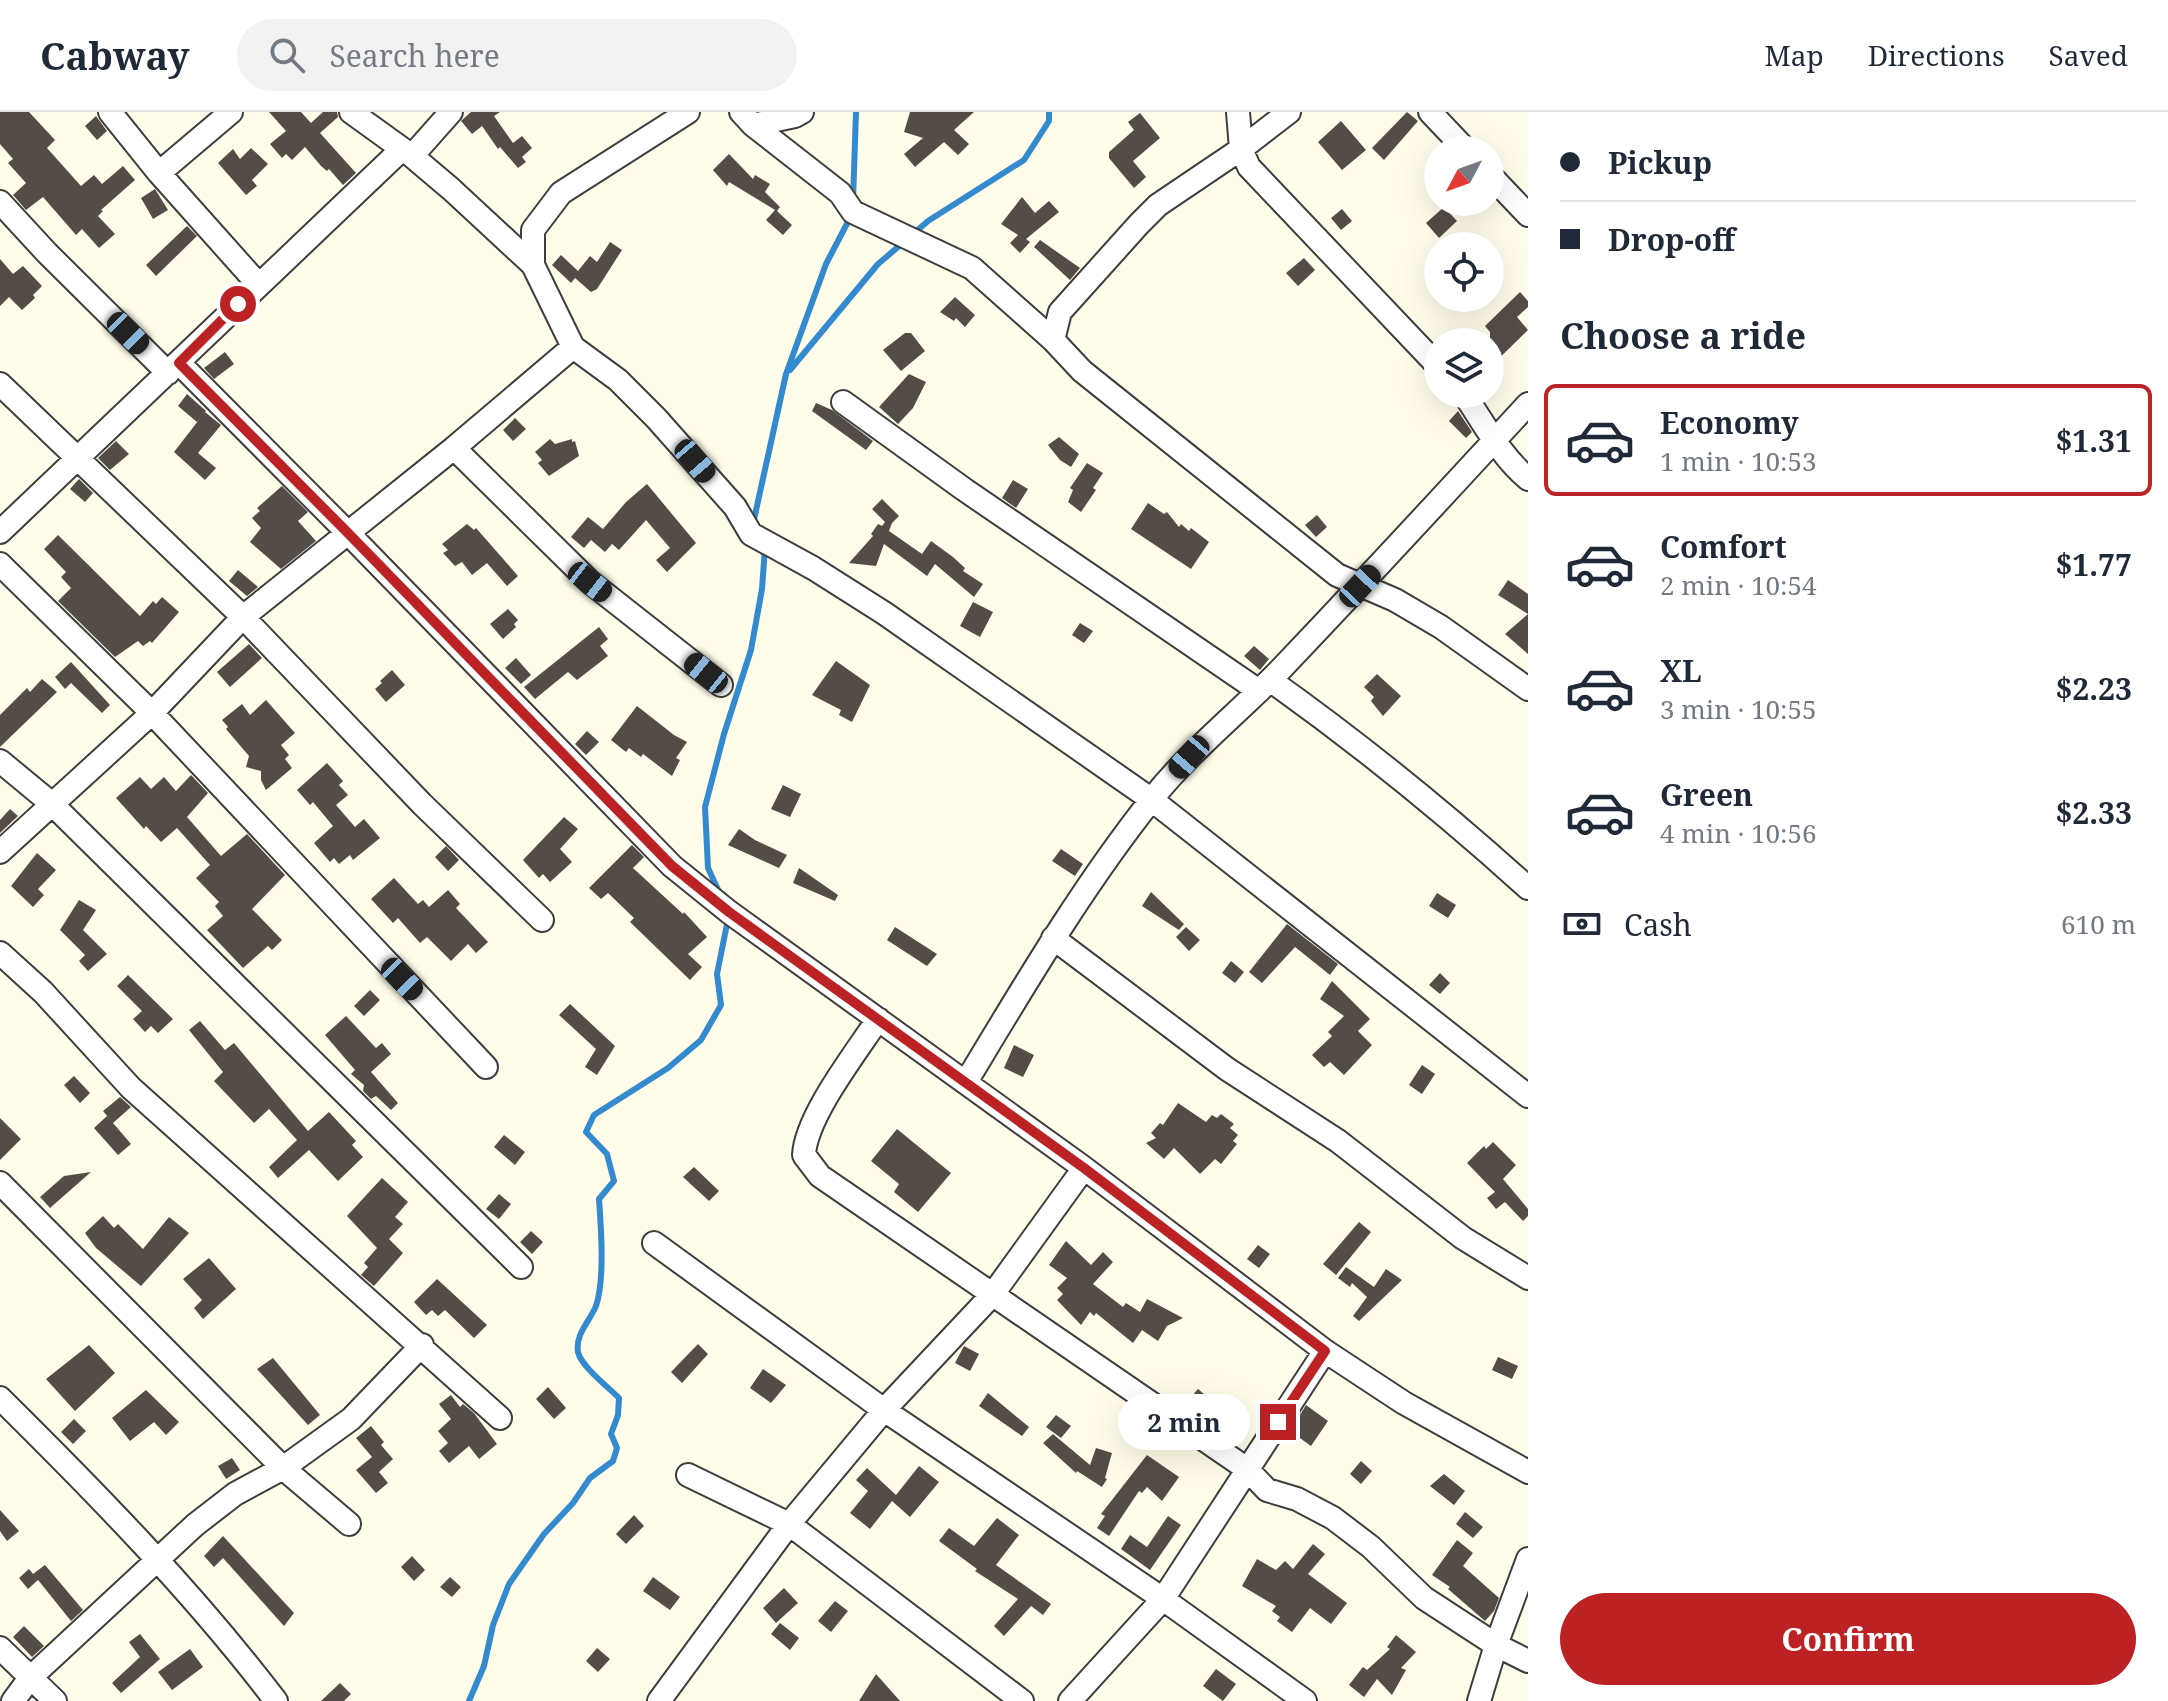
<!DOCTYPE html>
<meta charset="utf-8">
<style>
:root{--surface:#fff;--page:#f2f2f3;--text:#1f2937;--muted:#747a83;--line:#e0e1e3;--accent:#bc2223}
body{margin:0;font-family:"Noto Serif",serif;background:var(--page);color:var(--text);height:100vh;display:flex;flex-direction:column;font-size:30px;white-space:nowrap}
*{box-sizing:border-box;margin:0}
p{font-size:26px;color:var(--muted)}
.icon{flex:none;width:44px;height:44px;fill:none;stroke:currentColor;stroke-width:2;stroke-linecap:round;stroke-linejoin:round}
.map{position:relative;flex:1;overflow:hidden}
.drawer{display:flex;flex-direction:column;background:var(--surface);width:640px}
.drawer>*{flex:none}
.banner{display:grid;align-content:center;height:176px;padding:0 32px;background:var(--surface)}
.needle{width:52px;rotate:229deg}
.fabs{position:absolute;left:1424px;top:24px;display:grid;gap:16px}
.fabs a{display:grid;place-items:center;width:80px;height:80px;border-radius:50%;background:var(--surface);box-shadow:0 8px 32px #0002;font-size:40px}
.end{position:absolute;width:36px;height:36px;margin:-18px;border:10px solid #bc2223;background:#fff;box-shadow:0 0 0 4px #fff}
.from{border-radius:50%}
.bubble{position:absolute;height:56px;border-radius:28px;background:var(--surface);box-shadow:0 8px 32px #0002;font-size:26px;font-weight:700;line-height:56px;text-align:center}
.car{position:absolute;width:24px;height:48px;margin:-24px -12px;border-radius:10px;box-shadow:0 0 6px 2px #0007;background:linear-gradient(#222 24%,#8ab4d8 0 40%,#222 0 76%,#8ab4d8 0 86%,#222 0)}
.banner b{display:flex;align-items:center;gap:28px;height:76px;font-size:30px}
.banner b+b{border-top:2px solid var(--line)}
.banner i{width:20px;height:20px;background:var(--text)}
ul{padding:0;list-style:none}
li{display:flex;align-items:center;gap:24px;height:112px;margin:0 16px 12px;padding:0 16px;border:4px solid transparent;border-radius:12px}
li div{flex:1}
li b{display:block;font-size:30px}
li em{font-style:normal;font-weight:700}
li.current{border-color:var(--accent)}
li>.icon{width:72px;height:72px;stroke-width:1.5}
h2{padding:0 32px;font-size:36px;line-height:96px}
.pay{display:flex;align-items:center;gap:20px;height:88px;padding:0 32px;font-size:30px}
.pay p{margin-inline-start:auto}
.button{display:flex;gap:16px;margin-top:auto;padding:16px 32px}
.button a{flex:1;height:92px;border-radius:48px;background:var(--accent);color:#fff;font-size:32px;font-weight:700;line-height:92px;text-align:center}
header{display:flex;align-items:center;gap:48px;box-sizing:border-box;height:112px;padding:0 40px;background:var(--surface);border-bottom:2px solid var(--line)}
header strong{font-size:38px}
nav{display:flex;gap:44px;margin-inline-start:auto;font-size:28px}
.search{width:560px;height:72px;background:var(--page);display:flex;align-items:center;gap:20px;box-sizing:border-box;padding:0 28px;border-radius:44px;color:var(--muted);font-size:30px}
main{display:flex;flex:1;min-height:0}
.map>svg:first-child{display:block}
.lines{fill:none;stroke-linecap:round;stroke-linejoin:round}
.stream{stroke:#348acf;stroke-width:6}
.building{fill:#544d47}
.minor-casing{stroke:#3e3e3e;stroke-width:26}
.minor{stroke:#fff;stroke-width:22}
.route{stroke:#bc2223;stroke-width:10}
</style>
<header>
<strong>Cabway</strong>
<div class="search"><svg class="icon" aria-label="search" viewBox="0 0 24 24"><circle cx="10" cy="10" r="6"/><path d="M15 15l6 6"/></svg>Search here</div>
<nav><a>Map</a><a>Directions</a><a>Saved</a></nav>
</header>
<main>
<div class="map">
<svg width="1528" height="1589" viewBox="0 0 1528 1589">
<rect width="100%" height="100%" fill="#fffce9"/>
<g class="lines">
<path class="stream" d="M853 89 856 0
M913 122 928 109 1024 48 1049 9V0
M790 258 878 152 905 129
M753 412 786 262 826 152 851 104
M720 782 708 756 705 695 724 622 751 538 762 477 765 436
M469 1589 484 1554 493 1513 509 1472 544 1422 573 1391 590 1366 613 1349 617 1336 611 1322 618 1303 619 1286C608 1275 581 1254 578 1240 575 1222 590 1209 596 1194 605 1167 601 1115 599 1087L614 1069 607 1042 586 1020 594 1003 668 956 701 928 721 893 717 862 728 807"/>
</g>
<path class="building" d="M0 0H29L55 28 47 36 81 74 94 63 102 72 123 54 135 68 101 98 103 99 98 104 115 122 99 136 82 117 76 123 43 85 26 98 13 83 26 71 8 51 13 47 0 32Z
M269 0H301L311 11 323 0H337L338 5 320 21 356 61 343 73 329 57 327 59 321 54 305 35 292 48 286 42 282 46 270 32 286 19Z
M471 0H500L494 4 513 31 522 24 532 36 522 45 526 50 518 56 500 35 498 37 482 14 472 22 461 9Z
M910 0H974L954 18 969 32 958 43 944 30 915 55 904 42 923 26 904 20Z
M1407 0 1418 9 1384 48 1372 36Z
M1140 1 1160 26 1133 49 1146 65 1134 76 1109 46V40L1134 18 1128 10Z
M96 4 107 19 97 28 85 14Z
M1341 9 1366 38 1342 58 1318 30Z
M251 36 268 52 252 68 257 74 246 83 218 51 233 37 240 47Z
M729 42 753 67 755 63 770 72 765 80 780 95 777 99 792 113 783 123 766 108 775 98 729 70 727 74 713 58Z
M155 77 168 98 153 107 141 86Z
M1022 85 1035 101 1049 89 1059 100 1026 127 1030 130 1020 141 1010 131 1018 123 1001 112Z
M1444 95 1457 109 1439 126 1426 111Z
M1342 97 1352 109 1341 118 1331 106Z
M187 114 197 124 156 164 146 153Z
M1040 128 1080 156 1070 168 1034 135Z
M610 130 622 138 597 177 591 180 575 166 571 171 552 153 561 143 578 159 590 144 597 150Z
M1304 146 1315 158 1298 174 1286 161Z
M0 147 13 162 23 154 42 174 33 183 35 186 22 198 9 185 0 194Z
M1520 180 1528 189V195L1517 205 1528 218 1490 255V220L1485 214Z
M955 185 975 203 965 215 956 206 954 209 940 200Z
M905 221H911L925 239 901 259 883 238Z
M225 240 234 252 214 267 204 256Z
M909 262 926 270 913 296 898 312 879 295Z
M187 282 206 299 197 310 178 294Z
M816 291 832 298 873 329 866 338 812 299Z
M1458 299 1472 320 1466 326 1449 309Z
M205 300 221 313 198 341 216 356 205 368 174 340Z
M515 306 526 317 513 329 503 318Z
M1059 325 1079 342 1071 355 1060 348 1048 333Z
M550 327 555 332 572 327V330L575 329 579 344 549 364 538 351 542 348 535 340Z
M116 329 129 342 110 358 98 346Z
M1087 351 1103 361 1093 376 1096 378 1081 400 1068 390 1073 378 1070 376Z
M79 367 93 381 85 390 70 377Z
M1013 368 1028 377 1016 396 1002 386Z
M647 372 696 431 667 460 656 448 670 436 646 408 619 438 612 432 605 440 591 428 584 436 571 425 588 405 603 417 626 390Z
M282 374 308 400 298 409 316 429 281 457 250 430 261 416 252 406 260 399 257 396Z
M882 387 899 404 892 411 889 419 922 442 931 429 953 445 965 456 963 459 983 472 974 485 935 452 927 464 884 432 876 454 849 451 873 424 871 422 878 412 882 414 885 410 872 397Z
M1148 391 1164 402 1167 400 1179 415 1181 412 1189 419 1191 416 1209 430 1191 457 1131 417Z
M1317 403 1327 415 1316 425 1305 413Z
M467 412 474 418 476 416 518 464 507 474 487 451 472 463 462 450 455 454 443 441 448 438 442 432Z
M58 423 140 504 153 489 156 492 162 485 179 500 152 531 150 529 143 534 138 529 115 545 58 489 71 476 61 465 66 460 44 437Z
M238 458 258 475 247 484 229 469Z
M1508 468 1528 482V542L1505 522 1528 502 1498 483Z
M973 490 993 500 980 525 960 514Z
M508 497 518 508 514 512 516 515 503 527 490 512Z
M1080 511 1093 519 1084 531 1072 523Z
M599 515 608 527 600 534 608 544 577 568 568 560 535 587 524 575Z
M249 532 262 546 230 575 217 560Z
M1254 534 1269 547 1260 558 1244 544Z
M516 546 531 563 521 572 505 556Z
M836 549 870 573 852 610 839 603 841 598 812 583Z
M71 550 110 593 102 601 71 571 65 577 55 565Z
M392 558 405 573 386 590 375 577 382 571 380 569Z
M1377 562 1401 584 1383 604 1371 589 1374 585 1364 575Z
M42 567 57 580 0 635V603L27 576 30 580Z
M266 588 295 621 281 633 289 643 285 647 292 656 266 678 261 668V659L246 655 249 644 226 617 228 615 222 608 242 592 250 603Z
M637 594 674 623 687 630 676 646 680 648 672 664 643 642 641 645 629 636 626 640 611 628Z
M587 619 599 630 586 643 575 632Z
M327 651 343 669 339 673 348 683 336 693 355 715 364 707 380 726 353 748 350 743 339 752 334 746 330 750 314 731 333 714 313 690 310 693 297 678Z
M191 663 208 681 187 705 221 744 247 722 285 763 252 797 282 828 272 838 268 834 243 856 207 818 223 804 215 794 219 790 196 766 210 753 177 716 161 730 146 714 144 717 116 686 140 665 151 677 164 665 176 679Z
M783 673 801 682 790 705 771 697Z
M10 697 18 704 0 721V708Z
M564 705 578 717 560 737 572 750 550 770 543 762 539 766 523 748Z
M739 717 755 728 787 743 779 756 728 733Z
M632 733 644 745 633 756 683 802 684 800 707 825 688 842 702 855 690 868 630 810 634 806 608 781 601 787 589 776Z
M446 734 459 748 448 759 435 745Z
M1061 737 1083 752 1075 764 1052 749Z
M37 741 56 758 38 777 44 783 33 795 11 774Z
M799 756 838 783 835 789 793 771Z
M394 766 418 792 423 788 429 795 448 778 460 792 456 796 488 830 476 841 468 832 451 849 427 825 420 831 398 806 393 811 371 787Z
M1151 780 1184 812 1179 818 1142 794Z
M1437 781 1456 793 1448 806 1429 794Z
M79 788 96 798 83 818 107 842 88 859 79 849 85 843 60 818Z
M1287 812 1338 852 1330 863 1295 835 1262 871 1249 860Z
M895 815 937 842 927 854 887 828Z
M1186 815 1200 828 1189 839 1176 825Z
M1231 849 1244 860 1235 871 1222 861Z
M1440 861 1450 871 1440 882 1429 873Z
M128 863 173 907 158 921 151 914 145 920 133 907 142 899 117 874Z
M1332 869 1370 907 1358 919 1372 933 1344 963 1330 950 1324 955 1312 943 1332 924 1328 920 1344 904 1320 887Z
M370 878 380 888 364 904 354 894Z
M570 892 615 934 597 963 585 955 596 937 559 903Z
M346 904 376 936 382 931 391 942 371 960 398 991 391 998 376 984 371 987 363 979 364 973 351 962 355 958 325 923Z
M200 909 225 938 234 931 308 1019 329 1000 356 1029 352 1033 363 1045 338 1069 309 1038 278 1066 269 1055 297 1028 269 997 254 1011 214 969 223 960 189 918Z
M1014 933 1034 943 1023 965 1004 956Z
M1422 953 1435 962 1422 982 1409 973Z
M74 964 90 981 80 991 64 973Z
M120 985 131 995 113 1011 103 999Z
M1178 991 1206 1010 1212 1003 1217 1006 1221 1002 1234 1012 1230 1016 1238 1023 1233 1029 1237 1032 1221 1052 1215 1047 1200 1062 1174 1036 1164 1047 1146 1031 1156 1026 1151 1021 1160 1011 1163 1013Z
M107 1004 131 1032 118 1043 94 1016Z
M0 1006 21 1027 0 1048Z
M897 1017 951 1061 918 1100 894 1080 899 1072 871 1049Z
M504 1023 525 1040 515 1053 494 1035Z
M1493 1030 1516 1053 1503 1067 1528 1097V1104L1523 1109 1505 1090 1496 1097 1487 1086 1495 1080 1467 1051 1484 1034 1486 1037Z
M694 1055 719 1079 709 1089 683 1065Z
M91 1060 50 1096 40 1085 64 1064Z
M382 1066 408 1090 395 1105 403 1112 389 1127 403 1141 374 1174 361 1163 368 1155 364 1151 377 1136 347 1104Z
M499 1082 511 1092 499 1107 486 1097Z
M103 1104 114 1116 118 1112 143 1137 169 1105 189 1121 141 1174 96 1136 85 1121Z
M1359 1110 1371 1120 1336 1163 1323 1152Z
M531 1119 543 1130 532 1142 520 1130Z
M1066 1129 1091 1153 1103 1140 1113 1150 1093 1172 1123 1195 1126 1191 1140 1200 1147 1187 1183 1206 1167 1214 1158 1229 1142 1218 1133 1231 1096 1201 1094 1204 1090 1200 1081 1213 1057 1188 1063 1182 1057 1176 1067 1166 1049 1153Z
M1258 1133 1270 1142 1259 1156 1247 1147Z
M209 1146 236 1177 203 1207 194 1196 202 1188 183 1167Z
M1346 1155 1374 1175 1386 1157 1402 1168 1359 1209 1353 1204 1367 1185 1352 1171 1350 1175 1338 1166Z
M437 1167 487 1213 474 1226 445 1198 438 1204 432 1198 426 1203 414 1190Z
M698 1232 708 1242 682 1271 671 1260Z
M89 1233 115 1261 75 1299 46 1267Z
M964 1234 979 1242 970 1259 955 1251Z
M1498 1245 1518 1254 1512 1267 1492 1258Z
M273 1246 320 1303 308 1313 257 1257Z
M763 1257 786 1273 771 1291 750 1276Z
M548 1275 566 1296 554 1307 536 1287Z
M1198 1277 1225 1300 1212 1316 1182 1295Z
M146 1278 179 1310 166 1323 154 1310 130 1329 112 1306Z
M988 1281 1029 1315 1022 1324 979 1294Z
M451 1283 460 1295 463 1292 474 1301 497 1332 479 1347 469 1334 449 1351 439 1339 448 1331 438 1319 451 1307 439 1292Z
M1306 1293 1328 1309 1311 1334 1290 1319Z
M1056 1303 1071 1314 1061 1326 1046 1315Z
M74 1307 86 1319 73 1332 61 1320Z
M371 1314 384 1330 381 1333 393 1347 379 1360 388 1371 376 1381 356 1358 372 1345 356 1326Z
M1053 1322 1090 1353 1096 1336 1112 1341 1105 1366 1107 1367 1102 1375 1077 1359 1076 1361 1043 1331Z
M1147 1343 1179 1365 1162 1389 1147 1375 1142 1381 1139 1379 1109 1424 1097 1416 1105 1404 1101 1402Z
M232 1346 240 1358 226 1367 218 1354Z
M1361 1349 1372 1359 1361 1372 1350 1362Z
M919 1354 939 1370 910 1405 892 1389 870 1417 850 1401 868 1379 856 1368 867 1356 896 1383Z
M1444 1362 1465 1379 1454 1393 1430 1374Z
M0 1398 19 1419 7 1429 0 1419Z
M1465 1400 1483 1415 1473 1426 1456 1412Z
M634 1403 644 1414 626 1432 616 1422Z
M1168 1404 1181 1413 1150 1458 1121 1437 1130 1423 1147 1435Z
M997 1406 1019 1423 996 1453 1051 1492 1043 1503 1031 1494 1004 1524 994 1514 1018 1487 975 1459 977 1457 939 1429 949 1416 974 1434Z
M223 1424 294 1501 284 1514 223 1446 214 1455 204 1444Z
M1457 1428 1473 1441 1463 1454 1499 1486 1494 1499 1485 1509 1448 1477 1450 1475 1432 1463Z
M1313 1432 1325 1442 1308 1462 1347 1491 1331 1512 1310 1496 1292 1520 1277 1509 1280 1505 1272 1499 1276 1494 1242 1474 1257 1447 1276 1458 1285 1449 1293 1457Z
M412 1444 425 1458 414 1469 401 1455Z
M45 1453 83 1498 71 1509 38 1468 28 1477 19 1466 29 1457 33 1462Z
M450 1465 461 1475 452 1485 440 1475Z
M653 1465 680 1485 670 1498 643 1479Z
M784 1476 798 1491 776 1511 763 1496Z
M835 1489 848 1499 831 1520 818 1509Z
M780 1511 799 1526 790 1538 771 1522Z
M24 1514 44 1534 32 1545 13 1525Z
M140 1522 160 1547 121 1581 112 1571 140 1545 129 1530Z
M1396 1523 1416 1540 1401 1556 1406 1558 1392 1583 1377 1567 1364 1585 1349 1573 1363 1555 1367 1558 1390 1537 1387 1535Z
M597 1536 610 1547 598 1560 586 1549Z
M190 1537 203 1555 172 1578 158 1560Z
M1216 1557 1236 1572 1223 1589 1203 1574Z
M876 1562 900 1589H859Z
M340 1571 351 1582 344 1589H321Z"/>
<g class="lines">
<g class="minor-casing">
<path id="minor" d="M110 0 159 61 258 172
M351 0 412 44 451 77 533 153 573 235 618 268 656 306 735 395 751 422 813 456 884 501 1152 688 1528 984
M741 0 753 13 840 81 853 100 972 156 1053 228 1082 259 1337 463 1395 488 1441 515 1528 577
M1238 0 1241 37 1249 55 1438 254
M1430 0 1466 38
M753 13 795 4 802 0
M412 44 451 0
M159 61 231 0
M1490 63 1528 103
M0 90 47 141 168 261
M533 153V118L561 81 688 0
M1053 228 1060 200 1139 112 1158 93 1241 37 1289 0
M179 251 347 420 672 754 729 800 1084 1056 1325 1239 1404 1291 1528 1360
M0 272 243 505 422 692 542 808
M1464 282C1485 313 1500 343 1528 367
M843 290 965 378 1259 579
M454 336 590 470 721 573
M0 420 401 38
M0 452 152 601 486 955
M1270 568C1360 632 1445 701 1528 776
M0 649 52 692 521 1155
M0 740 152 601 243 505 454 336 573 235
M1053 826 1227 957 1338 1029 1463 1126 1528 1166
M0 841 43 880 131 976 500 1306
M878 907C856 941 806 1004 804 1043L820 1064 1247 1357 1267 1378 1297 1387 1333 1406 1371 1435 1424 1486 1496 1533 1528 1549
M966 970C1024 874 1082 775 1152 687 1190 639 1237 602 1280 558 1364 470 1446 381 1528 292
M0 1071 283 1356 349 1412
M654 1131 884 1298 1163 1487 1305 1589
M0 1286C97 1382 193 1480 276 1589
M688 1363 789 1412 1022 1589
M0 1536 55 1589
M13 1589 30 1566 195 1413 235 1382 283 1356 351 1307 422 1233
M659 1589 789 1412 884 1298 993 1182 1084 1056
M1070 1589 1163 1487 1325 1239
M1479 1589 1496 1533 1528 1447"/>
</g>
<use href="#minor" class="minor"/>
</g>
<g class="lines">
<path class="route" d="M238 192 179 251 347 420 672 754 729 800 1084 1056 1325 1239 1278 1310"/>
</g>
</svg>
<div class="fabs">
<a><svg class="needle" viewBox="-14 -14 28 28"><path d="M0-13l5 13h-10z" fill="#e53935"/><path d="M0 13l5-13h-10z" fill="#747a83"/></svg></a>
<a><svg class="icon" aria-label="locate" viewBox="0 0 24 24"><circle cx="12" cy="12" r="6"/><path d="M12 2v4M12 18v4M2 12h4M18 12h4"/></svg></a>
<a><svg class="icon" aria-label="layers" viewBox="0 0 24 24"><path d="M12 4l9 5-9 5-9-5zM3 14l9 5 9-5"/></svg></a>
</div>
<i class="end from" style="left:238px;top:192px"></i>
<i class="end" style="left:1278px;top:1310px"></i>
<div class="bubble" style="left:1118px;top:1282px;width:132px">2 min</div>
<i class="car" style="left:128px;top:221px;rotate:135deg"></i>
<i class="car" style="left:695px;top:349px;rotate:139deg"></i>
<i class="car" style="left:590px;top:470px;rotate:128deg"></i>
<i class="car" style="left:1360px;top:474px;rotate:43deg"></i>
<i class="car" style="left:706px;top:561px;rotate:309deg"></i>
<i class="car" style="left:1189px;top:645px;rotate:221deg"></i>
<i class="car" style="left:402px;top:867px;rotate:136deg"></i>
</div>
<section class="drawer">
<div class="banner">
<b><i class="from"></i>Pickup</b>
<b><i></i>Drop-off</b>
</div>
<h2>Choose a ride</h2>
<ul>
<li class="current"><svg class="icon" aria-label="car" viewBox="0 0 24 24"><path d="M5 17H2v-5l4-1 3-4h7l3 4 3 1v5h-3M9 17h6M6 11h13"/><circle cx="7" cy="17" r="2"/><circle cx="17" cy="17" r="2"/></svg><div><b>Economy</b><p>1 min · 10:53</p></div><em>$1.31</em></li>
<li><svg class="icon" aria-label="car" viewBox="0 0 24 24"><path d="M5 17H2v-5l4-1 3-4h7l3 4 3 1v5h-3M9 17h6M6 11h13"/><circle cx="7" cy="17" r="2"/><circle cx="17" cy="17" r="2"/></svg><div><b>Comfort</b><p>2 min · 10:54</p></div><em>$1.77</em></li>
<li><svg class="icon" aria-label="car" viewBox="0 0 24 24"><path d="M5 17H2v-5l4-1 3-4h7l3 4 3 1v5h-3M9 17h6M6 11h13"/><circle cx="7" cy="17" r="2"/><circle cx="17" cy="17" r="2"/></svg><div><b>XL</b><p>3 min · 10:55</p></div><em>$2.23</em></li>
<li><svg class="icon" aria-label="car" viewBox="0 0 24 24"><path d="M5 17H2v-5l4-1 3-4h7l3 4 3 1v5h-3M9 17h6M6 11h13"/><circle cx="7" cy="17" r="2"/><circle cx="17" cy="17" r="2"/></svg><div><b>Green</b><p>4 min · 10:56</p></div><em>$2.33</em></li>
</ul>
<div class="pay"><svg class="icon" aria-label="cash" viewBox="0 0 24 24"><path d="M3 7h18v10H3z"/><circle cx="12" cy="12" r="2"/></svg>Cash<p>610 m</p></div>
<div class="button"><a>Confirm</a></div>
</section>
</main>
